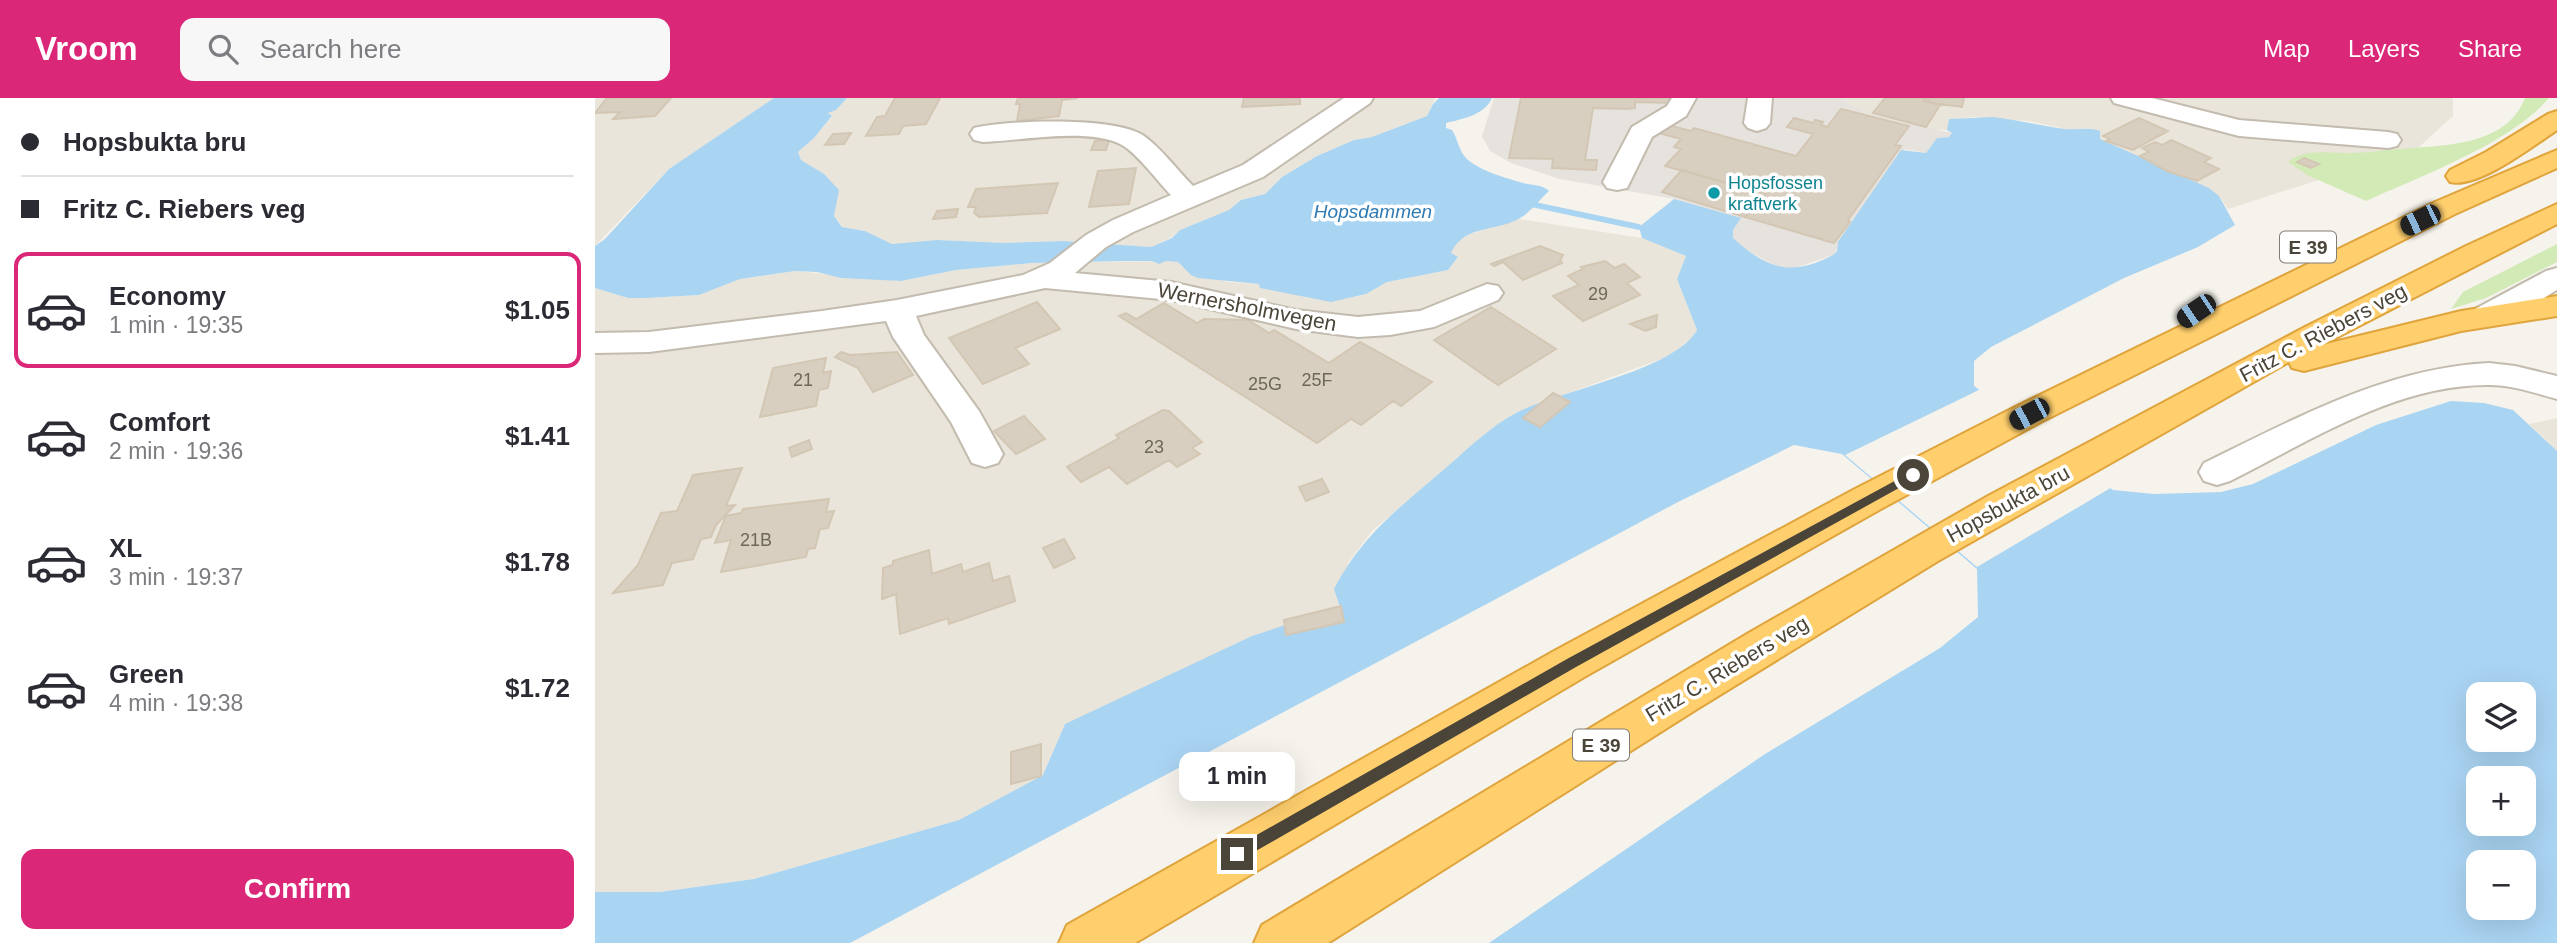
<!DOCTYPE html>
<meta charset="utf-8">
<style>
:root{--surface:#fff;--page:#f7f7f7;--text:#2b2b33;--muted:#7c7c81;--line:#e1e1e2;--accent:#db2777}
body{margin:0;font-family:Arial,sans-serif;background:var(--page);color:var(--text);height:100vh;display:flex;flex-direction:column;font-size:26px;white-space:nowrap}
*{box-sizing:border-box;margin:0}
p{font-size:23px;color:var(--muted)}
.icon{flex:none;width:38px;height:38px;fill:none;stroke:currentColor;stroke-width:2;stroke-linecap:round;stroke-linejoin:round}
.map{position:relative;flex:1;overflow:hidden}
.side{display:flex;flex-direction:column;background:var(--surface);width:595px}
.side>*{flex:none}
.hud{display:grid;align-content:center;height:154px;padding:0 21px;background:var(--surface)}
.buttons{position:absolute;left:1871px;top:584px;display:grid;gap:14px}
.buttons a{display:grid;place-items:center;width:70px;height:70px;border-radius:14px;background:var(--surface);box-shadow:0 7px 28px #0002;font-size:35px}
.end{position:absolute;width:32px;height:32px;margin:-16px;border:9px solid #4b4439;background:#fff;box-shadow:0 0 0 4px #fff}
.from{border-radius:50%}
.bubble{position:absolute;height:49px;border-radius:14px;background:var(--surface);box-shadow:0 7px 28px #0002;font-size:23px;font-weight:700;line-height:49px;text-align:center}
.car{position:absolute;width:21px;height:42px;margin:-21px -10px;border-radius:9px;box-shadow:0 0 5px 2px #0007;background:linear-gradient(#222 24%,#8ab4d8 0 40%,#222 0 76%,#8ab4d8 0 86%,#222 0)}
.hud b{display:flex;align-items:center;gap:24px;height:66px;font-size:26px}
.hud b+b{border-top:2px solid var(--line)}
.hud i{width:18px;height:18px;background:var(--text)}
ul{padding:0;list-style:none}
li{display:flex;align-items:center;gap:21px;height:116px;margin:0 14px 10px;padding:0 7px;border:4px solid transparent;border-radius:14px}
li div{flex:1}
li b{display:block;font-size:26px}
li em{font-style:normal;font-weight:700}
li.current{border-color:var(--accent)}
li>.icon{width:63px;height:63px;stroke-width:1.5}
.primary-button{display:flex;gap:14px;margin-top:auto;padding:14px 21px}
.primary-button a{flex:1;height:80px;border-radius:14px;background:var(--accent);color:#fff;font-size:28px;font-weight:700;line-height:80px;text-align:center}
header{display:flex;align-items:center;gap:42px;box-sizing:border-box;height:98px;padding:0 35px;background:var(--accent);color:#fff}
header strong{font-size:33px}
nav{display:flex;gap:38px;margin-inline-start:auto;font-size:24px}
.search{width:490px;height:63px;background:var(--page);display:flex;align-items:center;gap:18px;box-sizing:border-box;padding:0 24px;border-radius:14px;color:var(--muted);font-size:26px}
main{display:flex;flex:1;min-height:0}
.map>svg:first-child{display:block}
.residential{fill:#eae5da}
.industrial{fill:#e6e2dd}
.green{fill:#d2eab5}
.water{fill:#a9d4f2;fill-rule:evenodd}
.pier{fill:#f6f3ec}
.lines{fill:none;stroke-linecap:round;stroke-linejoin:round}
.stream{fill:#a9d4f2;fill-rule:evenodd}
.building{fill:#d8cfc1;stroke:#d3c7b4;stroke-width:2}
.minor-casing{stroke:#c2bbae;stroke-width:4}
.highway-casing{stroke:#e0a43c;stroke-width:4}
.minor{fill:#fff;fill-rule:evenodd}
.highway{fill:#ffcf6e;fill-rule:evenodd}
.route{fill:#4b4439}
.culture-dot{fill:#0f9aa8;stroke:#fff;stroke-width:2.5}
.labels{text-anchor:middle;stroke-width:7;stroke-linejoin:round;paint-order:stroke}
.far-culture-label{font-size:18px;fill:#0d838f;stroke:#fff;text-anchor:start}
.number-label{font-size:18px;fill:#6e675b}
.far-water-label{font-size:19px;font-style:italic;fill:#2e7ab2;stroke:#fff}
.shield{fill:#fff;stroke:#817c74;stroke-width:2}
.shield-label{font-size:19px;font-weight:bold;fill:#4b4439}
.street-label{font-size:21px;fill:#4b4439;stroke:#fff}
</style>
<header>
<strong>Vroom</strong>
<div class="search"><svg class="icon" aria-label="search" viewBox="0 0 24 24"><circle cx="10" cy="10" r="6"/><path d="M15 15l6 6"/></svg>Search here</div>
<nav><a>Map</a><a>Layers</a><a>Share</a></nav>
</header>
<main>
<section class="side">
<div class="hud">
<b><i class="from"></i>Hopsbukta bru</b>
<b><i></i>Fritz C. Riebers veg</b>
</div>
<ul>
<li class="current"><svg class="icon" aria-label="car" viewBox="0 0 24 24"><path d="M5 17H2v-5l4-1 3-4h7l3 4 3 1v5h-3M9 17h6M6 11h13"/><circle cx="7" cy="17" r="2"/><circle cx="17" cy="17" r="2"/></svg><div><b>Economy</b><p>1 min · 19:35</p></div><em>$1.05</em></li>
<li><svg class="icon" aria-label="car" viewBox="0 0 24 24"><path d="M5 17H2v-5l4-1 3-4h7l3 4 3 1v5h-3M9 17h6M6 11h13"/><circle cx="7" cy="17" r="2"/><circle cx="17" cy="17" r="2"/></svg><div><b>Comfort</b><p>2 min · 19:36</p></div><em>$1.41</em></li>
<li><svg class="icon" aria-label="car" viewBox="0 0 24 24"><path d="M5 17H2v-5l4-1 3-4h7l3 4 3 1v5h-3M9 17h6M6 11h13"/><circle cx="7" cy="17" r="2"/><circle cx="17" cy="17" r="2"/></svg><div><b>XL</b><p>3 min · 19:37</p></div><em>$1.78</em></li>
<li><svg class="icon" aria-label="car" viewBox="0 0 24 24"><path d="M5 17H2v-5l4-1 3-4h7l3 4 3 1v5h-3M9 17h6M6 11h13"/><circle cx="7" cy="17" r="2"/><circle cx="17" cy="17" r="2"/></svg><div><b>Green</b><p>4 min · 19:38</p></div><em>$1.72</em></li>
</ul>
<div class="primary-button"><a>Confirm</a></div>
</section>
<div class="map">
<svg width="1962" height="845" viewBox="0 0 1962 845">
<rect width="100%" height="100%" fill="#f6f3ec"/>
<path class="residential" d="M0 0H179L74 71 0 148Z
M252 0H840L832 18 777 39 759 42 722 58 687 79 670 96 646 102 634 112 585 132 577 139 556 149 468 143 410 145 342 142 297 146 270 133 248 129 239 118 243 92 206 62 203 54 219 40 237 19 233 15 241 12Z
M1246 0H1858V18L1823 50 1633 111 1624 98 1614 90 1524 51 1504 41 1494 30 1476 32 1433 23 1379 19 1355 21 1352 32 1335 31 1270 15Z
M924 121 1047 140 1091 158 1082 181 1102 232 1097 240 1074 258 922 314 897 330 777 433 753 465 746 509 470 626 448 677 364 722 159 781 65 794H0V190L33 200H51L104 197 145 181 200 173 306 183 361 172 437 165 571 163 583 164 587 169 633 184 664 186 713 200 750 201 771 196 792 184 853 172 863 159 856 155 860 145 875 136Z
M1962 320V353L1934 326Z"/>
<path class="industrial" d="M899 0H1246L1270 15 1357 35 1354 39 1342 40 1331 55 1310 51 1238 157 1197 171H1187L1151 152 1138 140V132L1145 120 1079 101 965 81 916 65 895 53 887 38Z"/>
<path class="green" d="M1930 0H1954C1915 46 1826 78 1771 103L1712 77 1693 64C1708 50 1736 55 1755 55 1772 55 1787 52 1804 51 1848 47 1911 49 1930 0Z
M1962 146V164L1891 200 1856 211 1868 194Z"/>
<path class="water" d="M179 0H252L241 12 233 15 237 18 219 40 203 54 206 62 229 76 244 92 239 118 247 129 270 133 297 146 342 142 410 145 468 143 556 149 577 140 585 132 634 112 646 102 670 96 687 79 722 58 759 42 777 39 832 18 838 6 844 0H897C890 17 867 21 851 25V30L857 32C863 41 863 52 872 61 885 73 911 80 928 85 938 88 946 86 954 93 945 101 936 114 925 120 903 134 869 126 856 155L863 159 853 172 792 184 771 196 736 204 665 190 664 186 603 180 596 177 583 164 571 163 564 166 557 163H531L437 165 361 172 306 183 246 180 222 174 200 173 145 181 104 197 51 200H33L0 190V148L10 141 74 71Z
M1398 19C1423 22 1447 28 1471 31 1483 32 1493 29 1505 33V41L1614 90 1624 98 1640 127 1603 149 1529 180 1396 249 1379 263V288L1518 392 1559 396 1626 394 1658 386 1781 327 1856 303 1889 305 1918 312 1962 353V845H894L1170 656 1345 550 1383 519 1382 471 1247 356 1199 347 1083 404 255 845H0V794H65L159 781 364 722 448 677 470 626 657 538 745 509 739 491C769 434 807 408 854 367 875 349 896 328 921 315 965 292 1079 273 1102 232L1082 181 1091 158 1047 140 1044 129 1079 101 1146 120 1138 132V140C1172 171 1196 179 1238 157L1242 153 1243 144 1306 52 1331 55 1342 40 1354 39 1357 35 1352 32 1354 21ZM1883 597H1928V642H1883ZM1883 681H1928V726H1883ZM1883 765H1928V810H1883Z"/>
<path class="pier" d="M1388 290 1519 388 1382 469 1250 357Z"/>
<g class="lines">
<path class="stream" d="M940 104 1044 126 1049 129 1044 132 936 109V105Z"/>
</g>
<path class="building" d="M17 0H76L60 18 18 21 25 14 0 15 11 1Z
M300 0H345L331 26 308 28 304 36 271 38 282 19 290 18Z
M423 0H483L467 2 464 18 422 23 425 6H421Z
M649 0H705V6L647 9Z
M926 0H1077V5L1040 4V10L1033 11 998 10 990 62H1002L1001 72 957 70 958 61 914 60Z
M1290 0H1332L1329 3 1345 7 1331 29 1278 15Z
M1334 0H1369L1367 9 1338 5 1333 2Z
M1246 11 1314 28 1300 47 1306 48 1253 122 1255 124 1239 145 1150 119 1171 96 1070 68 1086 51 1079 49 1086 41 1063 35 1069 26 1096 33 1099 30 1201 58 1218 36 1192 29 1199 20 1218 25 1220 22 1228 24 1226 27 1232 29Z
M1544 20 1573 33 1538 52 1511 43 1515 41 1508 38Z
M256 35 249 46 230 47 238 36Z
M514 42 511 52H496L500 43Z
M1576 42 1616 60 1609 64 1624 71 1602 83 1572 73 1545 58 1554 54 1547 50 1560 44 1567 47Z
M1709 60 1724 66 1716 70 1702 64Z
M541 70 534 106 494 109 503 73Z
M1087 72 1171 96 1150 119 1067 94Z
M463 85 452 115 384 119 379 115 381 109H373L381 91Z
M363 111 361 119 338 121 342 113Z
M945 148 968 157 965 163 967 165 928 182 908 164 899 168 896 166Z
M1010 163 1020 170 1029 166 1045 179 1032 185 1045 197 988 223 958 198 984 187 973 178 988 171 986 169Z
M442 204 465 231 420 250 434 266 388 286 354 240Z
M569 205 602 225 609 221 653 222 674 235 679 232 734 265 765 244 837 284 806 308 798 303 766 327 756 321 722 345 524 218 531 215 541 221Z
M896 209 961 251 903 287 839 242Z
M1062 217 1061 229 1050 233 1035 226Z
M246 254 255 257 302 254 318 277 278 294 263 270 240 259Z
M231 260 228 275 236 273 233 290 224 292 221 308 165 319 178 270Z
M958 295 975 304 945 329 928 320Z
M568 312 574 313 607 344 597 350 605 356 582 369 574 362 532 386 514 369 486 384 472 369 524 340 521 337Z
M429 318 450 341 421 356 399 333Z
M214 342 217 351 197 359 194 350Z
M147 370 131 408 140 407 121 427 116 439 106 441 98 461 77 465 68 487 18 495 43 467 66 415 82 413 98 377Z
M727 381 734 394 711 403 704 389Z
M234 401 231 414 239 413 233 430 225 431 220 450 213 451 211 459 126 474 136 442 120 445 131 418 146 415 148 411Z
M469 441 480 460 459 470 448 450Z
M334 452 337 476 366 466 368 474 394 465 398 483 414 478 420 503 354 526 353 520 305 536 301 496 287 501 288 470 298 467V463Z
M746 508 749 524 691 537 689 522Z
M446 646V678L416 686V654Z"/>
<g class="lines">
<g class="minor-casing">
<path id="minor" d="M749 0H778L775 5 668 79 538 134 511 149 480 175 576 184 701 212 763 219 825 213 892 186 903 188 908 195 903 202 839 229 795 237 763 239 701 231 576 202 450 190 321 218 329 237 384 313 408 356 403 365 390 369 377 365 356 324 298 239 291 223 54 254 0 255V235L54 234 227 213 302 202 428 177 455 165 491 137 518 122 576 97C563 84 543 56 527 47 494 29 426 43 388 44L379 42 375 36 379 30C412 22 521 18 549 38 567 51 582 72 598 88L648 67Z
M1077 0H1101L1091 18 1057 39 1032 90 1022 92 1012 90 1008 84 1037 29 1072 8Z
M1153 0H1177L1175 25 1171 30 1162 33 1153 30 1149 25Z
M1516 0H1557L1644 22 1793 34 1802 36 1806 42 1802 48 1793 50 1644 38 1519 5Z
M1962 170V192C1939 205 1907 232 1880 225L1875 218 1880 211 1951 173Z
M1894 265 1920 268 1962 278V301C1940 295 1917 287 1894 287 1802 286 1715 343 1635 383L1622 387 1609 383 1604 374 1609 365C1700 321 1791 270 1894 265Z"/>
</g>
<g class="highway-casing">
<path id="highway" d="M1962 13V32C1938 48 1883 91 1855 84L1851 78 1855 72 1891 54 1953 16Z
M1962 52V70L1860 116 1446 324 1284 412 991 578 540 845H464L472 827 961 552 1258 392 1422 308 1840 104Z
M1962 106V126L1727 247 1866 213 1962 198V218L1866 233 1709 273 1697 270 1694 264 1343 463 1102 611 733 845H659L667 827 1152 536 1393 398 1710 229 1871 148Z"/>
</g>
<use href="#minor" class="minor"/>
<use href="#highway" class="highway"/>
</g>
<path class="route" d="M1318 373 1323 377 1322 380 981 569 647 761H637L634 756 637 751 972 561Z"/>
<circle class="culture-dot" cx="1119" cy="95" r="7"/>
<g class="labels">
<g class="far-culture-label">
<text x="1133" y="91">Hopsfossen<tspan x="1133" dy="21">kraftverk</tspan></text>
</g>
<g class="number-label">
<text x="1003" y="202">29</text>
<text x="208" y="288">21</text>
<text x="722" y="288">25F</text>
<text x="670" y="292">25G</text>
<text x="559" y="355">23</text>
<text x="161" y="448">21B</text>
</g>
<g class="far-water-label">
<text x="778" y="120">Hopsdammen</text>
</g>
<g class="shield">
<rect x="1685" y="133.5" width="56" height="31" rx="5"/>
<rect x="978" y="631.5" width="56" height="31" rx="5"/>
</g>
<g class="shield-label">
<text x="1713" y="156">E 39</text>
<text x="1006" y="654">E 39</text>
</g>
<g class="street-label">
<text transform="translate(652 209) rotate(11)" y="7">Wernersholmvegen</text>
<text transform="translate(1728 235) rotate(-28)" y="7">Fritz C. Riebers veg</text>
<text transform="translate(1413 406) rotate(-29)" y="7">Hopsbukta bru</text>
<text transform="translate(1132 571) rotate(-31)" y="7">Fritz C. Riebers veg</text>
</g>
</g>
</svg>
<div class="buttons">
<a><svg class="icon" aria-label="layers" viewBox="0 0 24 24"><path d="M12 4l9 5-9 5-9-5zM3 14l9 5 9-5"/></svg></a>
<a>+</a>
<a>−</a>
</div>
<i class="end from" style="left:1318px;top:377px"></i>
<i class="end" style="left:642px;top:756px"></i>
<div class="bubble" style="left:584px;top:654px;width:116px">1 min</div>
<i class="car" style="left:1825px;top:122px;rotate:244deg"></i>
<i class="car" style="left:1601px;top:213px;rotate:236deg"></i>
<i class="car" style="left:1434px;top:316px;rotate:242deg"></i>
</div>
</main>
